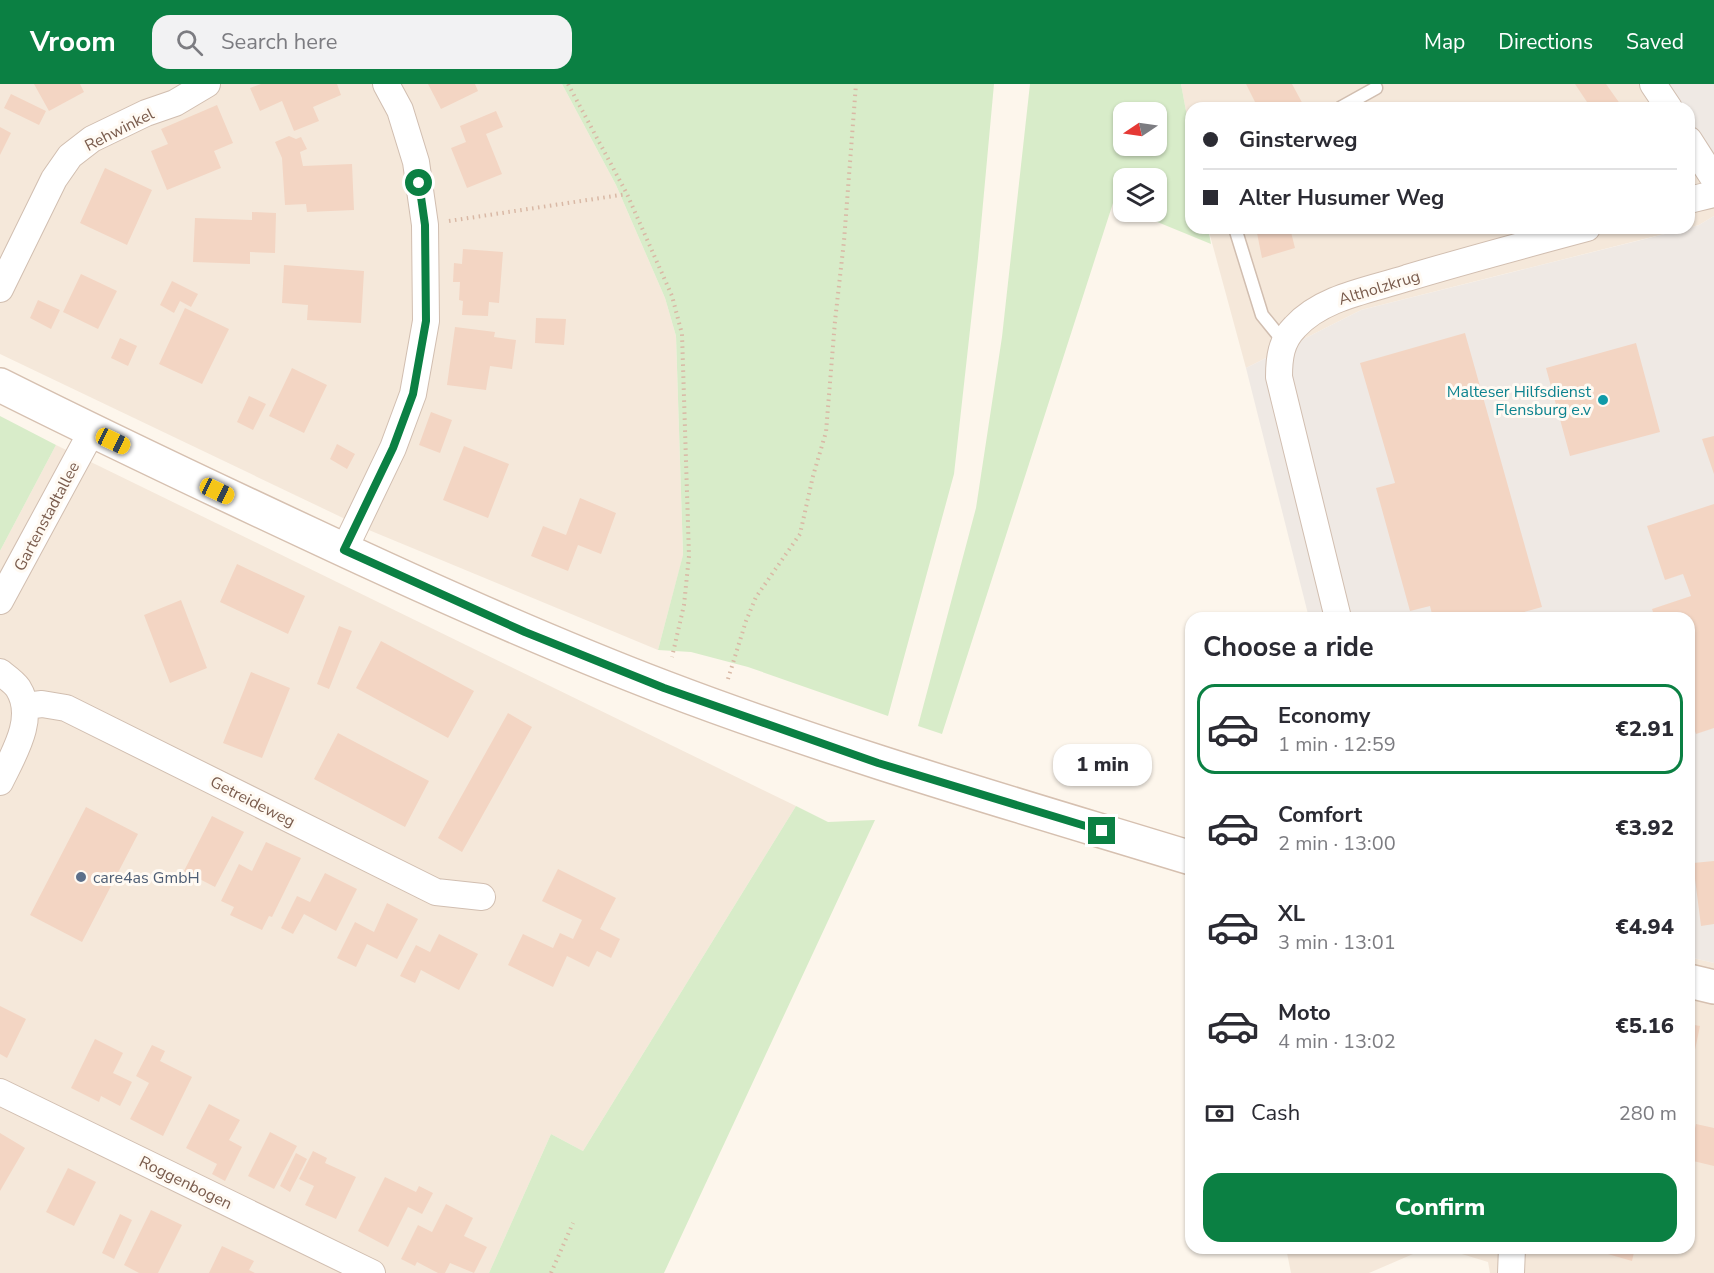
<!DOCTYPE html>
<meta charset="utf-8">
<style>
:root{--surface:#fff;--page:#f2f2f3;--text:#2b2b33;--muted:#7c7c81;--line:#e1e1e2;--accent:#0b8043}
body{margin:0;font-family:"Nunito Sans",sans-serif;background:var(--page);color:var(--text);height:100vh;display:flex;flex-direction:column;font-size:22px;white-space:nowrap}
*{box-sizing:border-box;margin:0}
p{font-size:20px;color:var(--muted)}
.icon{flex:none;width:33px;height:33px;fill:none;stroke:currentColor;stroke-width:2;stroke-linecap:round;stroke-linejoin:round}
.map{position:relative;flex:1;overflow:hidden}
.drawer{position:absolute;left:1185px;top:528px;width:510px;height:642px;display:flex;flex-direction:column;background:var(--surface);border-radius:18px;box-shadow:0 2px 4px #0004}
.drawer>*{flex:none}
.hud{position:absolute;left:1185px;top:18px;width:510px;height:132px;border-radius:18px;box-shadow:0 2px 4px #0004;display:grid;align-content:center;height:132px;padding:0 18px;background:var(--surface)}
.needle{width:39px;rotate:257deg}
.tools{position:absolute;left:1113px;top:18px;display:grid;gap:12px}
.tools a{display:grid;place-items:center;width:54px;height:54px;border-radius:12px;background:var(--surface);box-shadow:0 2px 4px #0004;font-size:30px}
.end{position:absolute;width:27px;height:27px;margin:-14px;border:8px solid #0b8043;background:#fff;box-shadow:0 0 0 3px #fff}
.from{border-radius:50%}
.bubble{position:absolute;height:42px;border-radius:18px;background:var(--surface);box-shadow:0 2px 4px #0004;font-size:20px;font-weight:800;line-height:42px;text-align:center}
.car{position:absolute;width:18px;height:36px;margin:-18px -9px;border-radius:8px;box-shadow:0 0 4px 2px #0007;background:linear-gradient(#f5c518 24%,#345 0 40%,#f5c518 0 76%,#345 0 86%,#f5c518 0)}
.hud b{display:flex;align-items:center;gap:21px;height:57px;font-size:22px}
.hud b+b{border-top:2px solid var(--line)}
.hud i{width:15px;height:15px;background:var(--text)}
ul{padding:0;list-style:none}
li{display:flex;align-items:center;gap:18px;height:90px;margin:0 12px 9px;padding:0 6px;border:3px solid transparent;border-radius:18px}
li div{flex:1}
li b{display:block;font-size:22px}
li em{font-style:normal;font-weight:800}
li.selected{border-color:var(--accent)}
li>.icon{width:54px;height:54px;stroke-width:1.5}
h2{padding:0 18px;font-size:27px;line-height:72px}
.pay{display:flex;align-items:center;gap:15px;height:66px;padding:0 18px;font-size:22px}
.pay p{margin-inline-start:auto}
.primary-button{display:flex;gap:12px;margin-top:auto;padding:12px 18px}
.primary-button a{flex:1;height:69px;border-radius:18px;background:var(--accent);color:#fff;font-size:24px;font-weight:800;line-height:69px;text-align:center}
header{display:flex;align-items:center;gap:36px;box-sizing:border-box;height:84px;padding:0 30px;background:var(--accent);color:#fff}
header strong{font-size:28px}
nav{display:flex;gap:33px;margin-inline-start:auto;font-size:21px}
.search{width:420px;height:54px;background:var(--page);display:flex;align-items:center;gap:15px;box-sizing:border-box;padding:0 21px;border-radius:18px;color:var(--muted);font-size:22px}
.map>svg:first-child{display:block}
.residential{fill:#f5e8da}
.industrial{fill:#efe9e4}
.green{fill:#d8ecc9;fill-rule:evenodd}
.building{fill:#f3d5c3}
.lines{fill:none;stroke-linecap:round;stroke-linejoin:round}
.lane-casing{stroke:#d1beb0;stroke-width:15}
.street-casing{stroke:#d1beb0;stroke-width:28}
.secondary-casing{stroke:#d6c0b0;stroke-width:36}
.path{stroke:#d9b8a5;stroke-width:4;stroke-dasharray:1.5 4.5;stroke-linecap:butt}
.lane{stroke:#fff;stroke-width:12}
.street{stroke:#fff;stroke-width:26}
.secondary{stroke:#fff;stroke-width:33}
.route{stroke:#0b8043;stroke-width:8}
.culture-dot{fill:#0f9aa8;stroke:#fffaf3;stroke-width:2}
.service-dot{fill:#5c6f8a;stroke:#fffaf3;stroke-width:2}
.labels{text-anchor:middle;stroke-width:6;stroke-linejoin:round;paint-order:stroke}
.street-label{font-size:16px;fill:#7a5c4d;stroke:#fffaf3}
.culture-label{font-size:16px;fill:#0d838f;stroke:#fffaf3;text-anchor:end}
.service-label{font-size:16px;fill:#4e5e75;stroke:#fffaf3;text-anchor:start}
</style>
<header>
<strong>Vroom</strong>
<div class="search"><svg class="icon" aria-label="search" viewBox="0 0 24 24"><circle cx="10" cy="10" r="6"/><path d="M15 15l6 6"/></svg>Search here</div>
<nav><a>Map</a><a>Directions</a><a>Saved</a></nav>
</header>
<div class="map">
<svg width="1714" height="1189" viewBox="0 0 1714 1189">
<rect width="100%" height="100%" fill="#fdf6ec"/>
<path class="residential" d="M0 0H562L616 101 665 214 676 252 683 472 658 566 364 444 0 270Z
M1181 0H1669L1683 24H1191V54Z
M1689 33 1714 73V132L1699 141 1689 144Z
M1208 144H1688L1361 226 1246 284Z
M56 361 796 722 583 1067 551 1050 489 1189H0V467Z
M1689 873 1714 879V1189H1490L1488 1178 1442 1164H1689Z
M1286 1164H1427L1369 1189H1291Z"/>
<path class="industrial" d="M1669 0H1714V73L1689 33V24H1683Z
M1714 132V879L1689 873V534H1309L1246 284 1361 226 1689 144 1699 141Z"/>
<path class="green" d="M562 0H994L978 174 954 390 888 632 748 583 691 568 658 566 683 471 676 252 665 214 616 101Z
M1030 0H1181L1191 54V144H1208L1211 160 1133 128H1156V94H1124L1123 123 1113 119 942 650 918 642 976 424 1002 253ZM1124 28H1156V62H1124Z
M0 332 56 361 0 467Z
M796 722 828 738 875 736 664 1189H489L551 1050 583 1067Z"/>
<path class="building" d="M34 0H80L84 8 49 27Z
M261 0H337L341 11 313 23 319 37 294 47 282 17 260 27 250 4Z
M428 0H475L478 7 441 25Z
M1246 0H1292L1305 24H1258Z
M1575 0H1606L1623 24H1591Z
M11 10 46 27 39 41 4 24Z
M217 21 233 59 214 67 221 84 167 106 151 67 168 60 161 45Z
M496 27 503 43 486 50 502 90 467 104 451 64 466 58 460 42Z
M0 43 11 49 0 71Z
M289 52 296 55 301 53 307 65 300 68 303 82 352 80 354 126 307 128 306 120 285 121 282 74 275 58Z
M105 84 152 106 127 161 80 139Z
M252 128 276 129 275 169 250 168V180L193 178 195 134 252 136Z
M1256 144H1290L1295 164 1262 174Z
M463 165 503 168 499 219 489 218 488 232 462 231 463 217 459 216 460 198H453L454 179 462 180Z
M284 181 364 187 361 239 307 236 308 221 282 219Z
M81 190 117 207 98 245 63 228Z
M172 197 198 210 191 223 180 217 174 229 160 221Z
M38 216 60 226 51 245 30 234Z
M185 224 229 245 202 300 159 280Z
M536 234 566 235 564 261 535 259Z
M455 243 495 248 494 253 516 256 512 285 490 282 486 306 447 301Z
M1465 249 1542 523 1503 534H1433L1430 522 1410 527 1376 404 1395 399 1360 279Z
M120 254 137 262 128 282 111 274Z
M1636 259 1660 348 1570 372 1546 284Z
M292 284 327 301 304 349 269 332Z
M249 312 266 320 253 346 237 338Z
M431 328 452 336 440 369 419 361Z
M1714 352V390L1702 355Z
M337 360 355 370 347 385 330 375Z
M464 362 509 380 488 434 443 416Z
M580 414 616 429 601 470 578 461 568 487 531 472 543 442 566 451Z
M1714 420V644L1696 650 1689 631V534H1655L1652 525 1691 512 1683 490 1665 496 1647 442Z
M237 480 305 512 288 550 220 518Z
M181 516 207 584 170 599 144 531Z
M339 542 352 547 329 605 317 600Z
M381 557 474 607 448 654 356 604Z
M251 588 290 604 262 674 223 659Z
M508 629 532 643 462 768 438 754Z
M338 649 429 697 405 743 314 695Z
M86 723 138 750 82 858 30 831Z
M212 732 244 748 215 803 184 787Z
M266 758 301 774 272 833 269 832 262 846 230 831 234 823 221 817 239 780 252 787Z
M1714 777V840L1701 842 1693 779Z
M558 785 616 814 600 845 620 855 611 874 597 867 589 883 567 872 553 903 508 881 523 850 553 864 560 849 573 855 582 836 542 817Z
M325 789 357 805 336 847 304 830 293 850 281 844 297 812 310 818Z
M387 819 418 835 397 875 367 860 356 883 337 874 355 838 374 848Z
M439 850 478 870 459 906 421 886 415 899 400 892 416 861 430 868Z
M0 922 26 935 7 974 0 970Z
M1689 940 1700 942 1692 980 1689 979Z
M95 955 123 969 113 989 132 998 120 1022 101 1012 99 1018 71 1004Z
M152 961 165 967 160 977 192 993 163 1052 130 1035 149 999 136 992Z
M209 1020 240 1036 229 1056 242 1063 225 1097 212 1090 217 1080 186 1064Z
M1696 1040 1714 1044V1082L1689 1076V1070Z
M270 1048 297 1062 274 1105 248 1092Z
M0 1049 25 1064 0 1107Z
M313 1067 327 1074 325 1079 356 1093 336 1135 305 1121 314 1102 299 1095Z
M296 1069 307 1075 290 1108 280 1102Z
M68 1084 96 1098 74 1142 46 1128Z
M385 1093 416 1108 419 1102 433 1109 422 1130 408 1123 388 1163 358 1147Z
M446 1120 473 1134 464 1152 487 1163 474 1189 450 1179 445 1189H438L417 1178 415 1182 401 1175 418 1141 432 1148Z
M151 1126 182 1141 158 1189H139L124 1181Z
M120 1130 132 1136 114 1175 102 1169Z
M222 1162 254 1177 249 1186 255 1189H209Z
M1587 1164H1635L1632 1177Z"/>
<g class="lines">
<g class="lane-casing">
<path id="lane" d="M1340 24 1376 4
M1235 144 1262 231 1284 258"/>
</g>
<g class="street-casing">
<path id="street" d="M1653 0 1669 24
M1689 56 1714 95
M1689 116 1714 110
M0 205 54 95 70 72 92 55 146 29 175 19 207 0
M344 466 393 364 413 310 426 237 425 141 416 78 400 26 386 0
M0 517 92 347
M1338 534 1279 293C1279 274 1281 257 1295 243 1322 213 1370 206 1407 194 1467 176 1527 160 1587 144
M0 588C5 592 14 598 18 604 37 634 13 671 0 698
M25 622 42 620 66 624 436 808 482 813
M0 1008 372 1189
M1511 1189 1512 1164"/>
</g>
<g class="secondary-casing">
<path id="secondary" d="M0 301C102 352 205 401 308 449 425 504 543 557 663 603 836 669 1014 720 1191 774
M1689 897 1714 903"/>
</g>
<path class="path" d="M568 0 627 110 672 212 682 250 689 472 684 521 672 573
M449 137 627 110
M728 595 746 537 756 513 800 450 813 392 826 348 835 237 844 157 856 0
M551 1189 573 1139"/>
<use href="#lane" class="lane"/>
<use href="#street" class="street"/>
<use href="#secondary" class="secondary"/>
</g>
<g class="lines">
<path class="route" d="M419 99 425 141 426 237 413 310 393 364 344 466 525 548 664 604 878 679 1102 747"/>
</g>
<circle class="culture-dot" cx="1603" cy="316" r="6"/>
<circle class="service-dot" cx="81" cy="793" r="6"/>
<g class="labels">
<g class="street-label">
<text transform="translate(119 45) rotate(-27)" y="6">Rehwinkel</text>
<text transform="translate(1379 203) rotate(-17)" y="6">Altholzkrug</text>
<text transform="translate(46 432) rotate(-62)" y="6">Gartenstadtallee</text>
<text transform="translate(253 717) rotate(27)" y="6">Getreideweg</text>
<text transform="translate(186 1098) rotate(26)" y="6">Roggenbogen</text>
</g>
<g class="culture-label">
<text x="1591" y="313">Malteser Hilfsdienst<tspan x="1591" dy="18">Flensburg e.v</tspan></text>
</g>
<g class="service-label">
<text x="93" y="799">care4as GmbH</text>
</g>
</g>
</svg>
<div class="tools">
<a><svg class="needle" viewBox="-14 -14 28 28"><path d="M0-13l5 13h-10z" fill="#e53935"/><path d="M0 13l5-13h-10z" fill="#7c7c81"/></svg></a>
<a><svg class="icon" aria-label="layers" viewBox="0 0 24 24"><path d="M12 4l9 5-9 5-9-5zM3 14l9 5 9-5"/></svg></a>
</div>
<i class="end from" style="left:419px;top:99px"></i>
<i class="end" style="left:1102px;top:747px"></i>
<div class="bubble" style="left:1053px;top:660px;width:99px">1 min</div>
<i class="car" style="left:113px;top:357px;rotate:115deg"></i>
<i class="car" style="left:217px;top:407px;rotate:115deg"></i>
<div class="hud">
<b><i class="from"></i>Ginsterweg</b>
<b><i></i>Alter Husumer Weg</b>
</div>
<section class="drawer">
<h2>Choose a ride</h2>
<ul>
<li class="selected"><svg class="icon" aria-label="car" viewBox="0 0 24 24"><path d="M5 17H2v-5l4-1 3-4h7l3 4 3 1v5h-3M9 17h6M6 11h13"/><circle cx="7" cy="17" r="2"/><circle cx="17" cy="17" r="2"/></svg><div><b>Economy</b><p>1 min · 12:59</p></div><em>€2.91</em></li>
<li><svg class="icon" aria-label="car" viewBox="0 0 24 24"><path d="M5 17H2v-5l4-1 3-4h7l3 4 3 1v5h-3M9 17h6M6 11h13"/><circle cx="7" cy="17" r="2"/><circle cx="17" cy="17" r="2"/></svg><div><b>Comfort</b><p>2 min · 13:00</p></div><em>€3.92</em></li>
<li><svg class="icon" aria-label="car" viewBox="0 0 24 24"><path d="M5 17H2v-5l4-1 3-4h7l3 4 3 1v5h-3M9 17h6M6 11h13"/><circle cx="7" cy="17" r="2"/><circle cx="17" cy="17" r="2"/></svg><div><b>XL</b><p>3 min · 13:01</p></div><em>€4.94</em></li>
<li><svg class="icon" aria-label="car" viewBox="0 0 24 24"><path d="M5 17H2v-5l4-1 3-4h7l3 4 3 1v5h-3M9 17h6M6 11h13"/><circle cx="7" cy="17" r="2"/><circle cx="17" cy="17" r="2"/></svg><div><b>Moto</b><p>4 min · 13:02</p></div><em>€5.16</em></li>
</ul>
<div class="pay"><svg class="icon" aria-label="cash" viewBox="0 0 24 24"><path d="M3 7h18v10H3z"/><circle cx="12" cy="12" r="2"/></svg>Cash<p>280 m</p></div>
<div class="primary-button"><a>Confirm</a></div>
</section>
</div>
